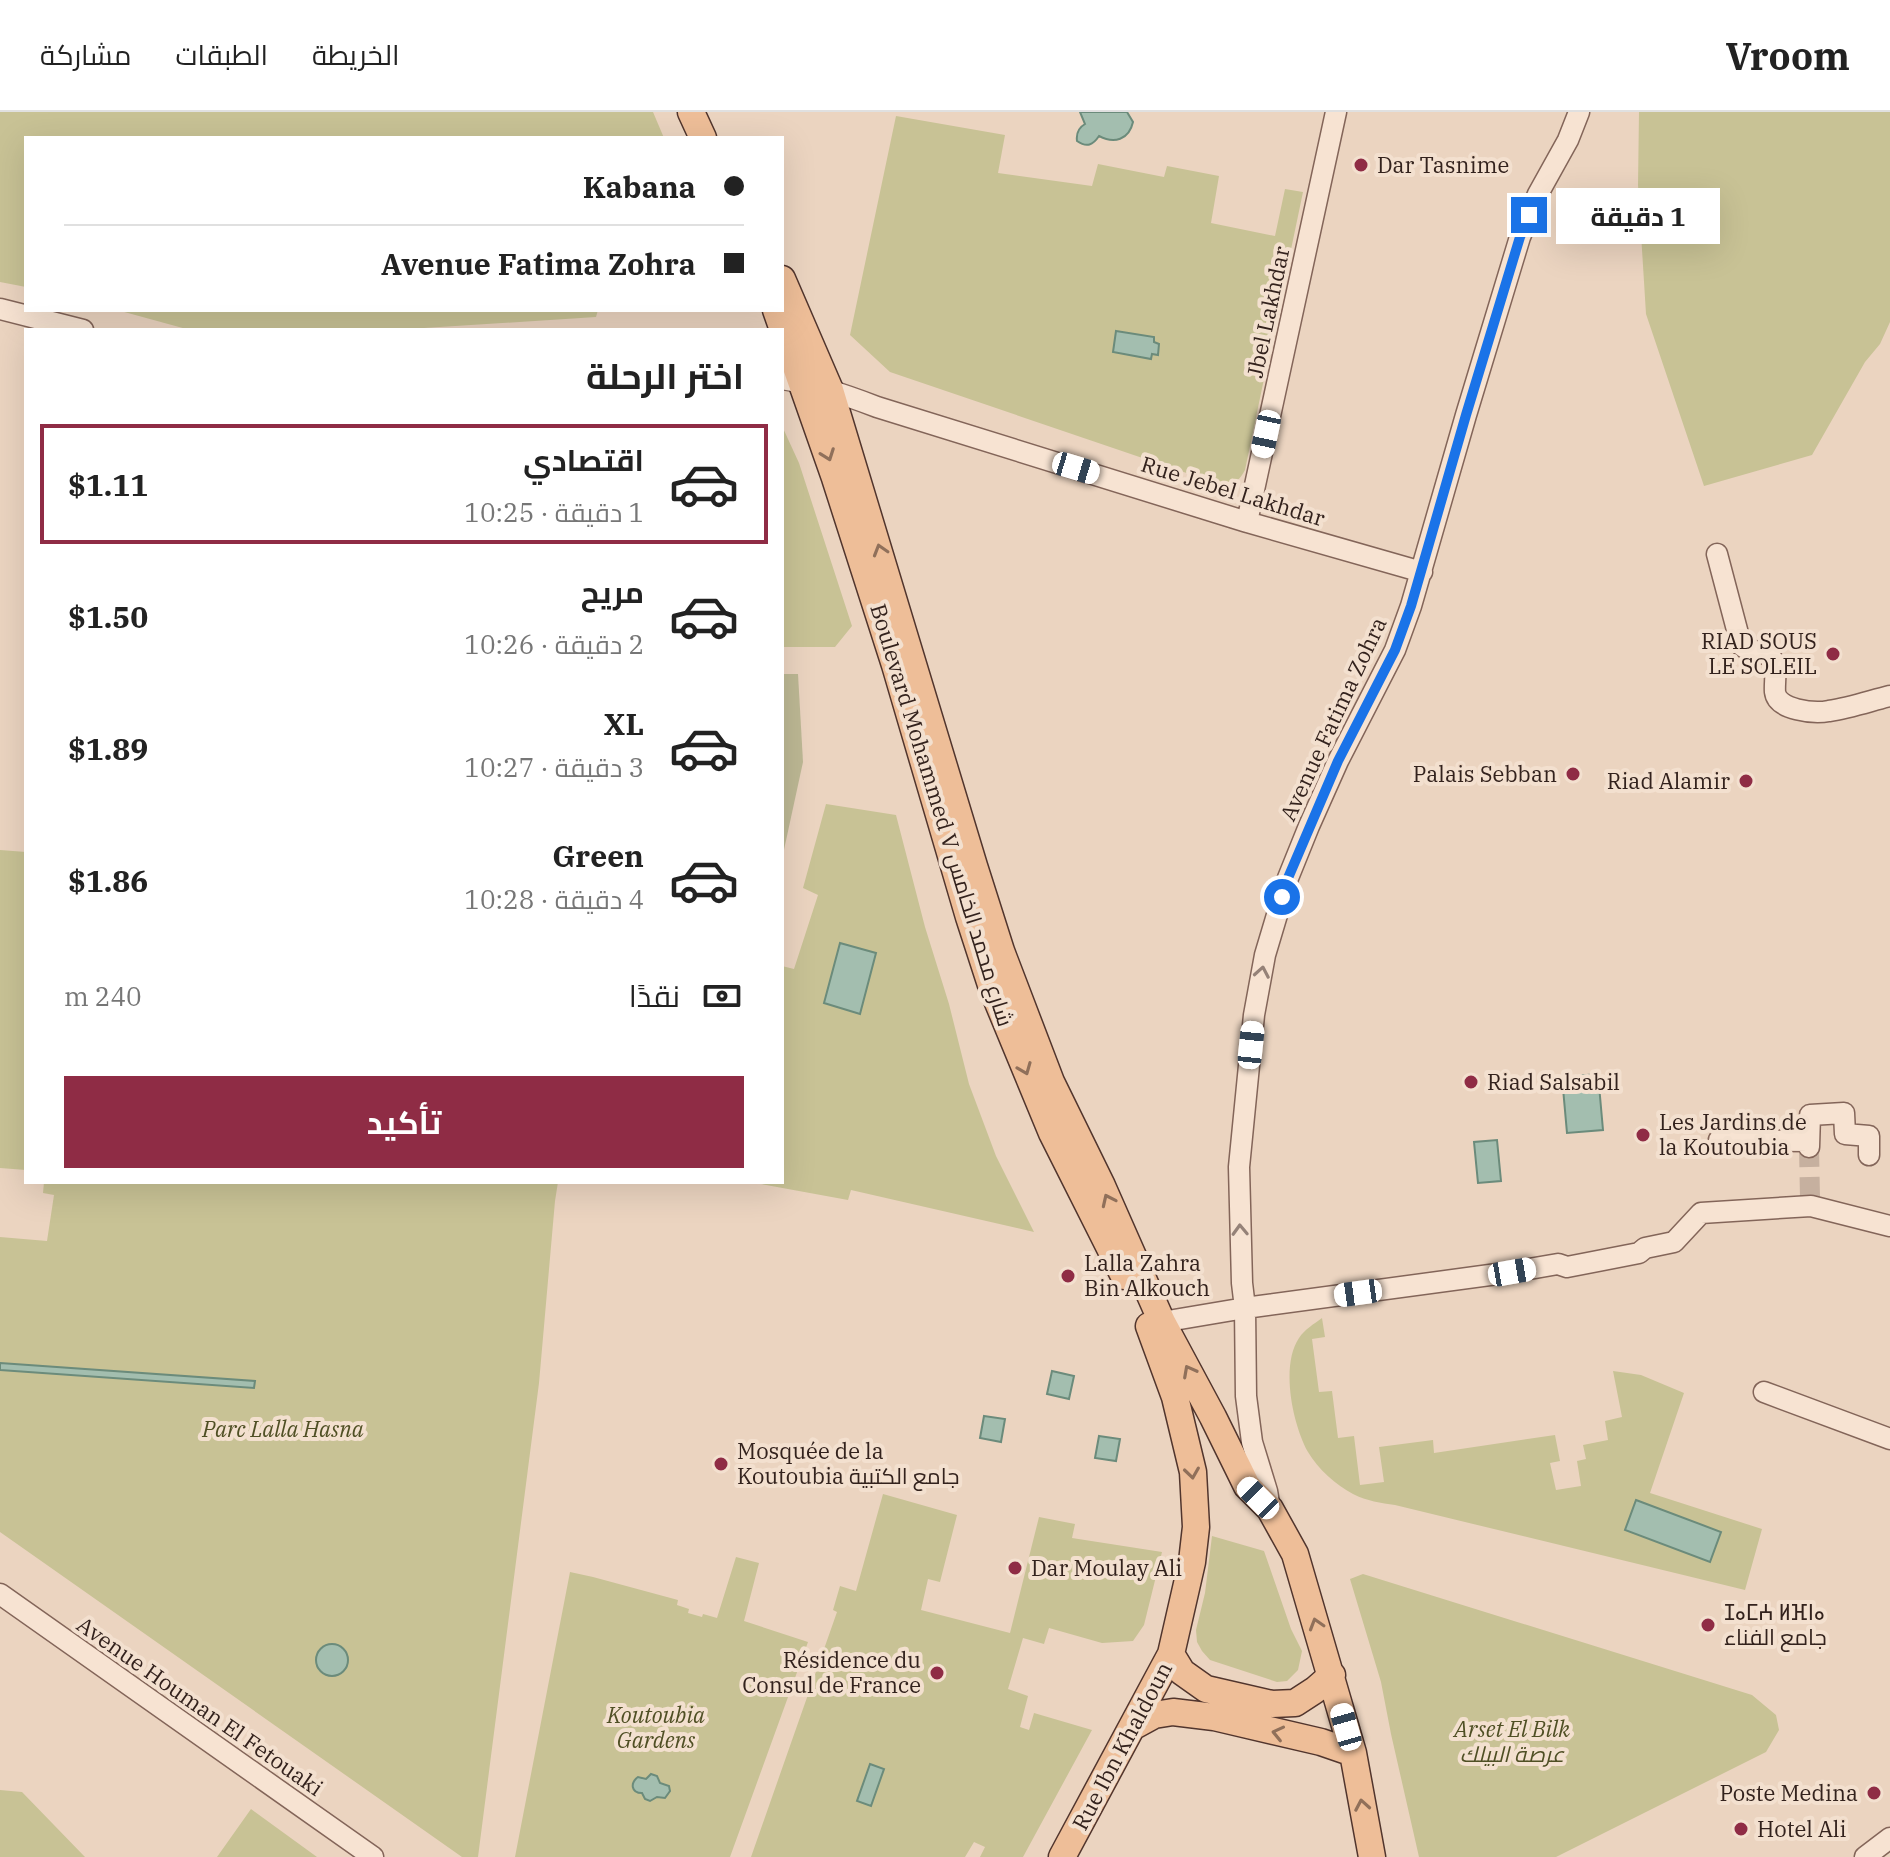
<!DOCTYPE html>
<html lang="ar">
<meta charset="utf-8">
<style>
:root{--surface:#fff;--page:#f6f6f6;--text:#222;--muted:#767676;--line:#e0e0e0;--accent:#8f2c45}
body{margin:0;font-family:"IBM Plex Serif",Cairo,"Noto Sans Tifinagh",serif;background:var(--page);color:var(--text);direction:rtl;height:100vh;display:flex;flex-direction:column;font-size:30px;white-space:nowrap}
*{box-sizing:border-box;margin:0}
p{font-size:26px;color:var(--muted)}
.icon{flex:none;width:44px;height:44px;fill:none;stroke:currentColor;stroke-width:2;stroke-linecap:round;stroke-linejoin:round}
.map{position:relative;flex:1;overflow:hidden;direction:ltr}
.sheet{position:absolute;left:24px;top:216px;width:760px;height:856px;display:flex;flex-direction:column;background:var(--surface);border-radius:0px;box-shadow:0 8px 32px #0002;direction:rtl}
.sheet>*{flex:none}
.hud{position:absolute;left:24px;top:24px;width:760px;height:176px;border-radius:0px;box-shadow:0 8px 32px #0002;direction:rtl;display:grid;align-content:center;height:176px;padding:0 40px;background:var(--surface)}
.end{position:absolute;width:36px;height:36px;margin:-18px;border:10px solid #1a73e8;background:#fff;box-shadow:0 0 0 4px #fff}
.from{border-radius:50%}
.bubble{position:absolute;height:56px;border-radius:0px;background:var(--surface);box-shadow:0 8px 32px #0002;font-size:26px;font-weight:700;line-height:56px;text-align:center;direction:rtl}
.car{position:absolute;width:24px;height:48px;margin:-24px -12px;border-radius:10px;box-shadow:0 0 6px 2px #0007;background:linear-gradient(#fff 24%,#345 0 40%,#fff 0 76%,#345 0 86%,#fff 0)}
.hud b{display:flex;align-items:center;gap:28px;height:76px;font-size:30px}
.hud b+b{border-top:2px solid var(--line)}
.hud i{width:20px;height:20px;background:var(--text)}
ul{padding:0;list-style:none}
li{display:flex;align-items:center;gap:24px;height:120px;margin:0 16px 12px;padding:0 24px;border:4px solid transparent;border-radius:0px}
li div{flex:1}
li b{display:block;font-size:30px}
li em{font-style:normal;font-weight:700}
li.current{border-color:var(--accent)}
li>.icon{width:72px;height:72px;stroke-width:1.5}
h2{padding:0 40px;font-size:36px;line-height:96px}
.pay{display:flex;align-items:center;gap:20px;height:88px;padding:0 40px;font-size:30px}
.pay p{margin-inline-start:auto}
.button{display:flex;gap:16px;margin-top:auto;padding:16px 40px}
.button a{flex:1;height:92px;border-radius:0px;background:var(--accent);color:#fff;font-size:32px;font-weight:700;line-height:92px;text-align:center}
header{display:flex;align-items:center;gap:48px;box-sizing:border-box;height:112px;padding:0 40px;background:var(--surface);border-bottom:2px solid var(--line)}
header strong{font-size:38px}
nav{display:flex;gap:44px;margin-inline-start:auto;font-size:28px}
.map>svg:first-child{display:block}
.green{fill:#c8c295}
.cemetery{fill:#bdb894}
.water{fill:#a3beaf;stroke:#6b8b7b;stroke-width:2}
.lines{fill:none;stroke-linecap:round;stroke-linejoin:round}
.minor-tunnel{stroke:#c6b09f;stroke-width:20;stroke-dasharray:20 10;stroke-linecap:butt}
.minor-casing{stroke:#836559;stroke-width:23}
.major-casing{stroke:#51352d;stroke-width:29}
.minor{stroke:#f7e3d2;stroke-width:20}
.major{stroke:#eebe98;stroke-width:26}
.oneway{stroke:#90705a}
.oneway2{stroke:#958278}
.route{stroke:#1a73e8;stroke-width:10}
.poi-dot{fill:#8f2c45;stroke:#f3e0cf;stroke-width:3}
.labels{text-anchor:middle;stroke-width:8;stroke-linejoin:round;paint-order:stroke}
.poi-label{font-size:22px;fill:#33221d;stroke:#f3e0cf;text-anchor:start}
.street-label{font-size:22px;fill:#33221d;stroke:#f3e0cf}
.park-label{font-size:22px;font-style:italic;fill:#4f4f24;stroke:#f3e0cf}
</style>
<header>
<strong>Vroom</strong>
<nav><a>الخريطة</a><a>الطبقات</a><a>مشاركة</a></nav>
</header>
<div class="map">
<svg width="1890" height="1745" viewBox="0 0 1890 1745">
<rect width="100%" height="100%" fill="#ebd4c0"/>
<path class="green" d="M0 0H653L664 26H26V175L0 170Z
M1639 0H1890V210L1880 232 1865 250 1812 343 1704 374 1646 202 1638 73Z
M896 4 1005 23 998 61 1092 74 1098 52 1164 65 1167 54 1219 64 1211 111 1275 124 1285 77 1303 80 1245 358C1238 371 1231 375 1216 371L890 260 850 223Z
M117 198H598L596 205 424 216 423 218H190Z
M782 314 799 351 852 514 835 535H782Z
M826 692 896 703 925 815 949 892 969 972 996 1044 1034 1120 851 1078 848 1088 750 1070H782V854L794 857 818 783 803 776Z
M0 738 26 740V1058L0 1056Z
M44 1070H558L555 1089 539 1271 478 1745H462L0 1420V1125L47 1129 54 1083 43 1081Z
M1322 1206 1325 1225 1312 1227 1319 1280 1332 1279 1338 1326 1354 1324 1360 1373 1384 1370 1379 1335 1433 1328 1434 1341 1555 1323 1560 1349 1550 1351 1556 1378 1581 1374 1577 1349 1586 1347 1583 1333 1608 1328 1605 1309 1622 1305 1613 1259 1641 1263 1684 1281 1650 1381 1762 1417 1745 1478 1395 1393C1381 1391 1367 1389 1353 1382 1336 1373 1318 1357 1308 1340 1293 1313 1280 1254 1299 1226 1305 1217 1314 1212 1322 1206Z
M883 1382 957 1403 940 1470 928 1467 921 1498 1010 1521 1039 1405 1075 1412 1072 1426 1162 1440 1144 1513 1133 1529 1102 1531 1049 1516 1044 1532 1023 1526 1008 1577 1028 1584 1020 1615 1029 1618 1034 1601 1092 1618 1023 1745H980L985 1735 974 1730 965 1745H751L837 1500 833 1498 840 1474 856 1479Z
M1212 1424 1264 1439 1291 1517 1302 1539 1298 1558 1287 1569 1277 1570 1210 1548 1202 1539 1197 1530 1196 1518 1205 1481Z
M736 1445 759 1451 744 1509 808 1530 730 1745H515L570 1460 593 1465 678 1488 677 1493 689 1497 688 1501 702 1505 703 1502 717 1506Z
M1363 1462 1752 1583 1776 1603 1779 1618 1766 1640 1556 1745H1419L1391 1622 1381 1570 1350 1467Z
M0 1678 22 1680 85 1745H0Z
M251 1697 317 1745H217Z"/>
<path class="cemetery" d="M782 562H798L803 650 782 747Z"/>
<path class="water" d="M1080 0H1127L1133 10C1129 28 1114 32 1099 24 1093 33 1087 36 1077 29 1076 21 1078 16 1085 12Z
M1116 219 1154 225V230L1159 232 1158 243 1152 242 1151 247 1113 240Z
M840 831 876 841 860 902 824 891Z
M1598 962 1603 1018 1567 1021 1562 965Z
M1497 1028 1501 1069 1478 1071 1474 1030Z
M0 1251 255 1269 254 1276 0 1258Z
M1052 1259 1074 1264 1069 1287 1047 1282Z
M984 1304 1005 1307 1001 1330 980 1326Z
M1099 1324 1120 1327 1116 1349 1095 1346Z
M1636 1388 1721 1420 1710 1450 1625 1418Z
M316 1548a16 16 0 1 1 32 0a16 16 0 1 1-32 0Z
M870 1652 884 1657 871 1694 857 1689Z
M651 1662 657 1664 660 1671 669 1674 670 1679 665 1686 657 1685 650 1689 645 1687 642 1681C631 1681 630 1671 638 1665L646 1667Z"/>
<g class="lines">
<path class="minor-tunnel" d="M1809 1035 1810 1086"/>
<g class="minor-casing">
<path id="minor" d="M0 197 83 218
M782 267C815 272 846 283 877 295L1247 410 1422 460
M1247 410 1336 0
M1717 442 1741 533C1751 542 1760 537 1769 544 1779 551 1774 569 1775 580 1777 598 1814 602 1829 599 1850 596 1870 589 1890 584
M1719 1028 1809 1029
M1809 1035 1810 1003 1844 1001 1845 1022 1869 1024V1043
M1162 1210 1245 1196 1512 1160 1558 1152 1567 1155 1639 1141 1645 1136 1674 1130 1701 1101 1811 1094 1890 1114
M1764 1280 1890 1327
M1270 1397 1267 1379 1252 1330 1246 1284 1245 1196 1242 1171 1239 1055 1254 903 1265 843 1288 766 1309 714 1338 649 1395 538 1411 494 1466 303 1520 125 1538 82 1568 28 1579 0
M0 1482 373 1745
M1865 1745 1890 1726"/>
</g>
<g class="major-casing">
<path id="major" d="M691 0 703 26
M782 167 830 278 974 754 1001 839 1051 970 1102 1074 1162 1210 1213 1305 1247 1374 1270 1397 1295 1442 1353 1641 1372 1745
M776 198 835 366 895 553 969 805 992 876 1052 1021 1124 1164
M1171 1542 1182 1560 1206 1577 1272 1592 1295 1591 1315 1578 1332 1563
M1132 1615 1154 1603 1173 1600 1214 1605 1321 1630 1353 1641
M1062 1745 1171 1542 1192 1450 1196 1415 1193 1360 1175 1285 1149 1214"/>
</g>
<use href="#minor" class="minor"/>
<use href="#major" class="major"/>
</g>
<defs><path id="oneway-chevron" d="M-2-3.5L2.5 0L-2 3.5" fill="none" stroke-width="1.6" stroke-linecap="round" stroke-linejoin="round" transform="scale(2)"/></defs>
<g class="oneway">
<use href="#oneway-chevron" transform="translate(828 343) rotate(70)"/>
<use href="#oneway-chevron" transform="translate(880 438) rotate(-107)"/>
<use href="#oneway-chevron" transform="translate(1025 957) rotate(68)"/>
<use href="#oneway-chevron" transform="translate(1108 1088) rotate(-115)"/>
<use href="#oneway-chevron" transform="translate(1189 1259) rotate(-118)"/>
<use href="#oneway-chevron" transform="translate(1192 1361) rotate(82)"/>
<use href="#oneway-chevron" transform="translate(1316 1512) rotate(-107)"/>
<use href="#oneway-chevron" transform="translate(1278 1621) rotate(-167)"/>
<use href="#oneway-chevron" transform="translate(1362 1693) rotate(-100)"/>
</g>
<g class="oneway2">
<use href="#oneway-chevron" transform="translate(1262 860) rotate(-80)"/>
<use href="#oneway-chevron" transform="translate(1240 1118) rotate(-92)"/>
</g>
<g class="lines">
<path class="route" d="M1282 785 1288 766 1338 649 1395 538 1411 494 1466 303 1520 125 1529 103"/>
</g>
<g class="poi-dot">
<circle cx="1361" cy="53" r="8"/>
<circle cx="1833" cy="542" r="8"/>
<circle cx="1573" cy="662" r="8"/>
<circle cx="1746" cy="669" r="8"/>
<circle cx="1471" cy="970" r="8"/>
<circle cx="1643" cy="1023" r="8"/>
<circle cx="1068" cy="1164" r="8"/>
<circle cx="721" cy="1352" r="8"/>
<circle cx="1015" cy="1456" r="8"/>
<circle cx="1708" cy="1513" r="8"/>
<circle cx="937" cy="1561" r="8"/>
<circle cx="1874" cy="1681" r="8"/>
<circle cx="1741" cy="1717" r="8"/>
</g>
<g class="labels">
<g class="poi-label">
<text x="1377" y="61">Dar Tasnime</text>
<text x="1817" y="537" text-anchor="end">RIAD SOUS<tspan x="1817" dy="25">LE SOLEIL</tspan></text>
<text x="1557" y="670" text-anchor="end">Palais Sebban</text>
<text x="1730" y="677" text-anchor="end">Riad Alamir</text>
<text x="1487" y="978">Riad Salsabil</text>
<text x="1659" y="1018">Les Jardins de<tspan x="1659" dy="25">la Koutoubia</tspan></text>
<text x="1084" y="1159">Lalla Zahra<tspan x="1084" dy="25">Bin Alkouch</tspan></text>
<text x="737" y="1347">Mosquée de la<tspan x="737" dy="25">Koutoubia جامع الكتبية</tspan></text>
<text x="1031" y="1464">Dar Moulay Ali</text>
<text x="1724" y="1508">ⵊⴰⵎⵄ ⵍⴼⵏⴰ<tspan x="1724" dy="25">جامع الفناء</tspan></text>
<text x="921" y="1556" text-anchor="end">Résidence du<tspan x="921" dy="25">Consul de France</tspan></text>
<text x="1858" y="1689" text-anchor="end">Poste Medina</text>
<text x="1757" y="1725">Hotel Ali</text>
</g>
<g class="street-label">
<text transform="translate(1268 200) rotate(-78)" y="8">Jbel Lakhdar</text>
<text transform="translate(1233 379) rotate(17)" y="8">Rue Jebel Lakhdar</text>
<text transform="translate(1333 607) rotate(-65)" y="8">Avenue Fatima Zohra</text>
<text transform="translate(942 703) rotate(73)" y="8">Boulevard Mohammed V شارع محمد الخامس</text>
<text transform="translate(200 1594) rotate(35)" y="8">Avenue Houman El Fetouaki</text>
<text transform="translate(1122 1634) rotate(-62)" y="8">Rue Ibn Khaldoun</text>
</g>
<g class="park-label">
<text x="283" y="1325">Parc Lalla Hasna</text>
<text x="656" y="1611">Koutoubia<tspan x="656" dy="25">Gardens</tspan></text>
<text x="1512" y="1625">Arset El Bilk<tspan x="1512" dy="25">عرصة البيلك</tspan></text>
</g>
</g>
</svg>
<i class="end from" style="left:1282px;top:785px"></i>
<i class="end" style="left:1529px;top:103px"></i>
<div class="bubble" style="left:1556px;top:76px;width:164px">1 دقيقة</div>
<i class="car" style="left:1266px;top:322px;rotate:192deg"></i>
<i class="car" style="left:1076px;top:356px;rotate:107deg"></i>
<i class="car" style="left:1251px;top:933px;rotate:6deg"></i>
<i class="car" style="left:1512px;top:1160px;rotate:80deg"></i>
<i class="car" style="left:1358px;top:1181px;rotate:262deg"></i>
<i class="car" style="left:1258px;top:1386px;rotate:315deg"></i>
<i class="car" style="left:1346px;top:1615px;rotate:344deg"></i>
<div class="hud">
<b><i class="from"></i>Kabana</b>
<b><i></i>Avenue Fatima Zohra</b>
</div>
<section class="sheet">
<h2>اختر الرحلة</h2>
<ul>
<li class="current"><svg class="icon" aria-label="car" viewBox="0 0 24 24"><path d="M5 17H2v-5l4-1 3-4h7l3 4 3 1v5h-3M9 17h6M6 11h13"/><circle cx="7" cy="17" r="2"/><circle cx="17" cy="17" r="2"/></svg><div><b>اقتصادي</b><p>1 دقيقة · 10:25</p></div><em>$1.11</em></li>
<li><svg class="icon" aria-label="car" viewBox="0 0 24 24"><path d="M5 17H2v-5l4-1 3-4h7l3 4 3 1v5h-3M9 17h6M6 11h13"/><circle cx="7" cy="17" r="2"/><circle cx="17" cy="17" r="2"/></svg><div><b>مريح</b><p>2 دقيقة · 10:26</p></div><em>$1.50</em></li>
<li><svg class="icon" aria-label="car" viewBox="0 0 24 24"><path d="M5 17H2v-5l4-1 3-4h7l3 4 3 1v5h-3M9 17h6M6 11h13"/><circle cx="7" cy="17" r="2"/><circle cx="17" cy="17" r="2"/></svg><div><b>XL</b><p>3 دقيقة · 10:27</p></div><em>$1.89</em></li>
<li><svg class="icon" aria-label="car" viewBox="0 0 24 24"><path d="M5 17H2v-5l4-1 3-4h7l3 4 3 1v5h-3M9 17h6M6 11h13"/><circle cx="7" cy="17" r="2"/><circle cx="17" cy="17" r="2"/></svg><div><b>Green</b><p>4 دقيقة · 10:28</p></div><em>$1.86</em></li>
</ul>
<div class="pay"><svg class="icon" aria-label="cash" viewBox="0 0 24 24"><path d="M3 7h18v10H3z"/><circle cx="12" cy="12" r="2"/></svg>نقدًا<p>240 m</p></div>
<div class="button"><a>تأكيد</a></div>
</section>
</div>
